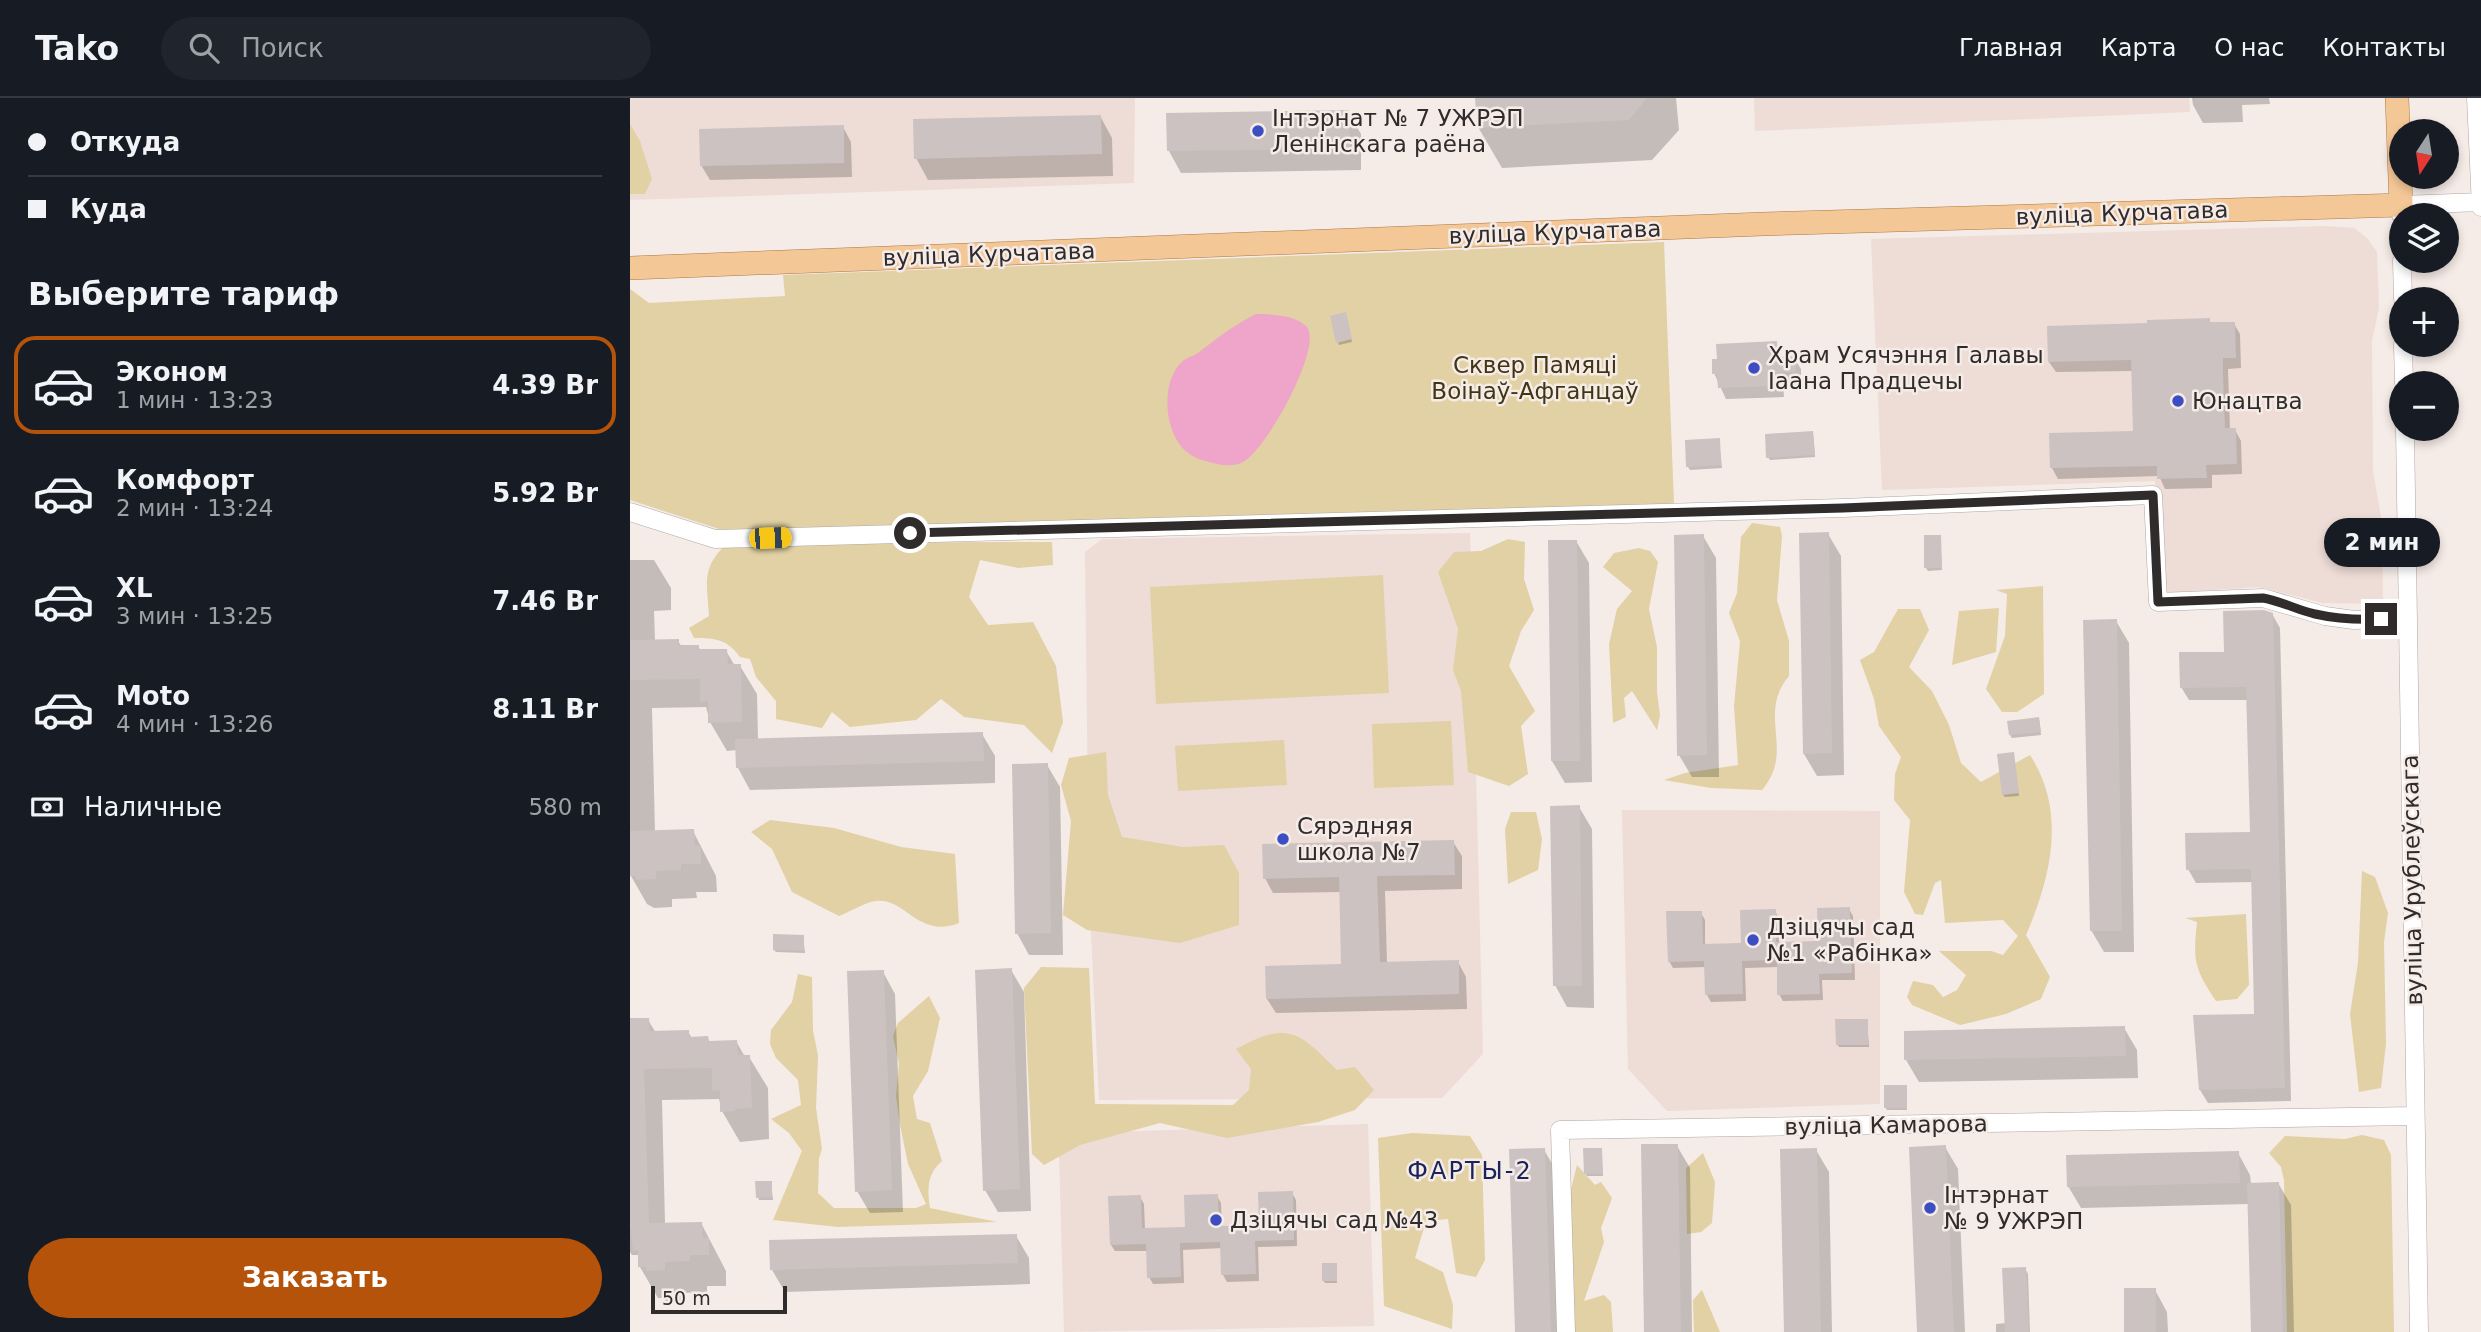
<!DOCTYPE html>
<html lang="ru">
<meta charset="utf-8">
<style>
:root{--surface:#171b24;--page:#20242c;--text:#f1f3f6;--muted:#9ea1a6;--line:#363941;--accent:#b45309}
body{margin:0;font-family:"DejaVu Sans",sans-serif;background:var(--page);color:var(--text);height:100vh;display:flex;flex-direction:column;font-size:26px;white-space:nowrap}
*{box-sizing:border-box;margin:0}
p{font-size:23px;color:var(--muted)}
.icon{flex:none;width:38px;height:38px;fill:none;stroke:currentColor;stroke-width:2;stroke-linecap:round;stroke-linejoin:round}
.map{position:relative;flex:1;overflow:hidden}
.details{display:flex;flex-direction:column;background:var(--surface);width:630px}
.details>*{flex:none}
.guide{display:grid;align-content:center;height:154px;padding:0 28px;background:var(--surface)}
.needle{width:46px;rotate:192deg}
.fabs{position:absolute;left:1759px;top:21px;display:grid;gap:14px}
.fabs a{display:grid;place-items:center;width:70px;height:70px;border-radius:50%;background:var(--surface);box-shadow:0 4px 10px #0003;font-size:35px}
.scale{position:absolute;left:21px;bottom:18px;width:136px;box-sizing:border-box;padding-left:7px;border:4px solid #302c2b;border-top:0;font-size:19px;line-height:24px;white-space:nowrap;color:#302c2b;-webkit-text-stroke:5px #f5ebe7;paint-order:stroke}
.end{position:absolute;width:32px;height:32px;margin:-16px;border:9px solid #302c2b;background:#fff;box-shadow:0 0 0 4px #fff}
.from{border-radius:50%}
.bubble{position:absolute;height:49px;border-radius:24px;background:var(--surface);box-shadow:0 4px 10px #0003;font-size:23px;font-weight:700;line-height:49px;text-align:center}
.car{position:absolute;width:21px;height:42px;margin:-21px -10px;border-radius:9px;box-shadow:0 0 5px 2px #0007;background:linear-gradient(#f5c518 24%,#345 0 40%,#f5c518 0 76%,#345 0 86%,#f5c518 0)}
.guide b{display:flex;align-items:center;gap:24px;height:66px;font-size:26px}
.guide b+b{border-top:2px solid var(--line)}
.guide i{width:18px;height:18px;background:var(--text)}
ul{padding:0;list-style:none}
li{display:flex;align-items:center;gap:21px;height:98px;margin:0 14px 10px;padding:0 14px;border:4px solid transparent;border-radius:21px}
li div{flex:1}
li b{display:block;font-size:26px}
li em{font-style:normal;font-weight:700}
li.on{border-color:var(--accent)}
li>.icon{width:63px;height:63px;stroke-width:1.5}
h2{padding:0 28px;font-size:32px;line-height:84px}
.pay{display:flex;align-items:center;gap:18px;height:77px;padding:0 28px;font-size:26px}
.pay p{margin-inline-start:auto}
.primary-button{display:flex;gap:14px;margin-top:auto;padding:14px 28px}
.primary-button a{flex:1;height:80px;border-radius:42px;background:var(--accent);color:#fff;font-size:28px;font-weight:700;line-height:80px;text-align:center}
header{display:flex;align-items:center;gap:42px;box-sizing:border-box;height:98px;padding:0 35px;background:var(--surface);border-bottom:2px solid var(--line)}
header strong{font-size:33px}
nav{display:flex;gap:38px;margin-inline-start:auto;font-size:24px}
.search{width:490px;height:63px;background:var(--page);display:flex;align-items:center;gap:18px;box-sizing:border-box;padding:0 24px;border-radius:38px;color:var(--muted);font-size:26px}
main{display:flex;flex:1;min-height:0}
.map>svg:first-child{display:block}
.built{fill:#eedcd6}
.green{fill:#e1d1a4}
.water{fill:#efa4c9}
.shadow{fill:#0003}
.building{fill:#ccc2c2}
.lines{fill:none;stroke-linecap:round;stroke-linejoin:round}
.minor-casing{stroke:#afa6a3;stroke-width:19}
.major-casing{stroke:#ab7944;stroke-width:24}
.minor{stroke:#fff;stroke-width:18}
.major{stroke:#f4c797;stroke-width:23}
.route{stroke:#302c2b;stroke-width:9}
.poi-dot{fill:#3c4ec1;stroke:#f5ebe7;stroke-width:2.5}
.labels{text-anchor:middle;stroke-width:5;stroke-linejoin:round;paint-order:stroke}
.poi-label{font-size:23px;fill:#302c2b;stroke:#f5ebe7;text-anchor:start}
.street-label{font-size:23px;fill:#302c2b;stroke:#f5ebe7}
.park-label{font-size:23px;fill:#413614;stroke:#f5ebe7}
.neighbourhood-label{font-size:24px;letter-spacing:2px;fill:#1a245b;stroke:#f5ebe7}
</style>
<header>
<strong>Tako</strong>
<div class="search"><svg class="icon" aria-label="search" viewBox="0 0 24 24"><circle cx="10" cy="10" r="6"/><path d="M15 15l6 6"/></svg>Поиск</div>
<nav><a>Главная</a><a>Карта</a><a>О нас</a><a>Контакты</a></nav>
</header>
<main>
<section class="details">
<div class="guide">
<b><i class="from"></i>Откуда</b>
<b><i></i>Куда</b>
</div>
<h2>Выберите тариф</h2>
<ul>
<li class="on"><svg class="icon" aria-label="car" viewBox="0 0 24 24"><path d="M5 17H2v-5l4-1 3-4h7l3 4 3 1v5h-3M9 17h6M6 11h13"/><circle cx="7" cy="17" r="2"/><circle cx="17" cy="17" r="2"/></svg><div><b>Эконом</b><p>1 мин · 13:23</p></div><em>4.39 Br</em></li>
<li><svg class="icon" aria-label="car" viewBox="0 0 24 24"><path d="M5 17H2v-5l4-1 3-4h7l3 4 3 1v5h-3M9 17h6M6 11h13"/><circle cx="7" cy="17" r="2"/><circle cx="17" cy="17" r="2"/></svg><div><b>Комфорт</b><p>2 мин · 13:24</p></div><em>5.92 Br</em></li>
<li><svg class="icon" aria-label="car" viewBox="0 0 24 24"><path d="M5 17H2v-5l4-1 3-4h7l3 4 3 1v5h-3M9 17h6M6 11h13"/><circle cx="7" cy="17" r="2"/><circle cx="17" cy="17" r="2"/></svg><div><b>XL</b><p>3 мин · 13:25</p></div><em>7.46 Br</em></li>
<li><svg class="icon" aria-label="car" viewBox="0 0 24 24"><path d="M5 17H2v-5l4-1 3-4h7l3 4 3 1v5h-3M9 17h6M6 11h13"/><circle cx="7" cy="17" r="2"/><circle cx="17" cy="17" r="2"/></svg><div><b>Moto</b><p>4 мин · 13:26</p></div><em>8.11 Br</em></li>
</ul>
<div class="pay"><svg class="icon" aria-label="cash" viewBox="0 0 24 24"><path d="M3 7h18v10H3z"/><circle cx="12" cy="12" r="2"/></svg>Наличные<p>580 m</p></div>
<div class="primary-button"><a>Заказать</a></div>
</section>
<div class="map">
<svg width="1851" height="1234" viewBox="0 0 1851 1234">
<rect width="100%" height="100%" fill="#f5ebe7"/>
<path class="built" d="M0 0H505L504 85 0 102Z
M1124 0H1559L1560 14 1125 33Z
M1696 128 1724 130 1737 140 1747 154 1749 210 1742 243 1743 373 1752 425 1753 506 1693 505 1629 489 1533 495 1525 383 1252 392 1241 141Z
M840 435 853 956 812 1000 469 1002 459 793 455 454 472 441Z
M992 712 1250 713V1006L1037 1013 998 971Z
M738 1026 744 1228 434 1234 429 1055 440 1035Z"/>
<path class="green" d="M0 26 10 43 22 81 15 96H0Z
M1034 144 1044 407 95 433 0 402V191L19 205 155 198 153 177Z
M1122 425 1150 429 1152 438 1147 502 1159 543V578C1126 617 1166 652 1132 692L1081 690 1034 682 1055 675 1108 667 1104 608 1110 543 1099 515 1107 495 1111 439Z
M878 441 895 444 894 481 904 512 891 533 879 568 905 613 891 628 898 676 879 688 838 674 831 593 823 572 828 531 808 474 824 454 851 453Z
M422 444 423 467 388 470 350 462 339 499 358 527 403 524 426 568 433 624 422 655 394 627 334 619 311 601 286 622 220 629 202 614 192 630 146 621V603L126 579 120 561 110 559C97 541 85 540 64 540L59 530 79 518C77 483 71 471 97 445Z
M1009 450 1020 453 1028 464 1019 511 1027 549V594L1030 617 1027 632 1002 593 994 600 996 619 983 625 979 546 987 511 1002 493 973 469 984 455Z
M753 477 759 595 526 606 520 489Z
M1413 488 1414 596 1387 614H1372L1356 591 1375 538 1377 496 1366 492Z
M1369 510 1366 554 1322 567 1329 513Z
M1268 511H1290L1299 532 1279 569 1302 593 1319 627 1331 665 1351 684 1400 657C1437 714 1421 779 1396 837L1420 879 1411 901 1376 916 1330 927 1282 907 1277 899 1283 883 1303 887 1313 899 1327 892 1336 877 1309 853H1361L1373 857 1388 838 1373 822 1315 825 1311 782 1305 785 1293 817 1285 816 1274 794 1280 722 1264 702 1265 676 1271 659 1249 628 1244 601 1230 562 1244 554Z
M821 623 824 687 744 690 742 626Z
M654 642 657 687 548 693 545 648Z
M476 654 478 697 492 739 553 749 594 747 609 775V827L550 845 457 832 433 817 441 723 431 687 439 660Z
M881 714H906L912 741 908 772 878 786 875 731Z
M140 722 204 730 271 749 325 756 329 825C288 841 275 799 246 803 235 804 220 814 209 818L162 794 142 751 121 734Z
M1732 773 1745 779 1758 815 1754 844 1756 945 1751 990 1729 994 1720 916 1728 865Z
M1616 816 1619 887 1607 901 1586 903C1564 870 1563 863 1567 824L1555 820Z
M411 869 459 870 465 1006 603 1007 619 992 621 971 606 951C659 922 669 934 707 972L725 969 744 992 725 1012 688 1024 597 1040 530 1025 450 1047 414 1067 402 1056 394 890Z
M168 876 182 879 183 932 188 958 186 1010 192 1051 189 1060 188 1095 204 1110H286L296 1106 278 1066 270 1027 266 998 269 966 263 938 268 925 299 898 310 920 298 973 283 998 287 1021 300 1025 312 1063C297 1076 297 1090 300 1110L367 1124 208 1129 143 1122 172 1053 159 1035 141 1021 171 1007 168 982 146 960 140 946 141 932 162 904Z
M782 1035 840 1038 852 1057 855 1162 846 1179 826 1175 818 1121 796 1123 785 1160 813 1174 823 1207 822 1231 754 1208 748 1040Z
M1732 1037 1754 1042 1761 1057 1764 1234H1657L1654 1082 1651 1069 1639 1055 1655 1038 1715 1041Z
M1073 1055 1085 1084 1082 1125 1071 1134 1057 1136 1056 1070Z
M947 1067 965 1087 971 1084 982 1100 971 1130 974 1144 954 1203 974 1197 981 1204 983 1234H942L940 1095Z
M1072 1192 1090 1234H1064L1063 1202Z"/>
<path class="water" d="M626 216C641 216 666 217 677 229 693 250 636 352 613 364 606 368 596 368 587 366 577 363 566 362 557 354 534 336 529 282 554 262 558 259 564 258 568 255 587 240 604 227 626 216Z"/>
<path class="shadow" d="M847 0H1046L1049 32 1022 62 872 70 848 29Z
M1562 0H1639L1640 6 1612 7 1613 24 1573 25 1563 7Z
M718 14 731 36V72L551 75 539 53Z
M470 18 482 40 483 78 298 82 286 60Z
M213 29 221 44 222 79 80 82 71 67Z
M716 219 722 244 709 247 708 244Z
M1581 226H1604L1610 236 1611 270 1598 271 1600 332H1605L1611 343 1612 376 1582 377V390L1535 391 1529 378 1428 381 1422 370 1505 334 1503 273 1426 274 1419 264Z
M1146 245 1152 261 1164 260 1171 271V284L1153 285 1154 299 1096 301 1084 275Z
M1183 335 1185 359 1140 362 1138 359Z
M1089 342 1092 370 1060 372 1058 369Z
M1198 436 1211 458 1214 677 1187 678 1174 656Z
M1073 438 1086 460 1089 679H1062L1049 657Z
M1310 439 1312 472 1298 473 1296 470Z
M946 443 959 465 962 684 935 685 922 663Z
M0 462H24L41 490V512L24 513 25 543H48L52 549 68 548 71 553H96L105 568H110L127 596 128 642 352 636 365 658V685L120 692 108 670 107 652 97 653 80 624 76 609 22 610 25 734 63 733 86 778 87 794H66L67 800 42 801V809L24 810 17 806 1 778 0 767Z
M1642 516 1650 530 1661 1003 1578 1005 1570 992 1626 918 1623 784 1566 785 1558 771 1622 736 1618 602H1559L1551 589Z
M1486 523 1499 545 1504 854H1474L1461 832Z
M1409 621 1411 637 1382 640 1380 637Z
M1383 656 1389 698 1375 699 1373 697Z
M417 667 430 689 433 857H399L387 835Z
M949 709 962 731 964 910 937 909 925 887Z
M823 744 832 758V791L755 793 757 866 828 864 836 879 837 911 646 915 637 901 712 868 711 794 643 795 635 780Z
M1219 811 1223 818 1225 882H1192L1193 902 1153 903 1149 896V869L1115 870 1116 903 1081 904 1077 897 1076 869 1043 870 1039 863 1071 815 1075 822V848L1113 847 1145 813 1149 820V846L1189 845Z
M173 838 175 855 146 854 144 852Z
M381 872 394 894 401 1113 368 1114 355 1092Z
M253 874 265 896 273 1114 240 1115 227 1093Z
M18 922 26 935 58 934 62 940H77L80 944 106 943 115 959H119L138 990 139 1041 110 1044 92 1013 89 1001 32 1002 35 1126 71 1125 96 1173V1188H77V1194L52 1195V1203L36 1204 34 1200H28L10 1169 8 1157H2L0 1154V1128L11 1127 0 1124V939Z
M1237 923 1239 949H1209L1207 946Z
M1494 930 1507 952 1508 980 1289 984 1276 962Z
M1276 989 1277 1012H1257L1255 1009Z
M1047 1048 1060 1070 1062 1234H1016Z
M1315 1049 1328 1071 1335 1234H1289Z
M971 1051 973 1078H957L956 1076Z
M914 1052 927 1074 932 1234H887Z
M1186 1052 1199 1074 1202 1234H1155Z
M1608 1055 1620 1077 1621 1086 1648 1085 1661 1107 1664 1234H1623L1619 1106 1451 1110 1438 1088Z
M141 1084 143 1102H129L128 1099Z
M662 1095 666 1102 667 1148 628 1149 629 1183 597 1184 593 1177 592 1150 553 1152 554 1185 523 1186 519 1179 518 1153H485L481 1147 510 1099 514 1106 515 1132 556 1131 587 1098 591 1105 592 1130 631 1128Z
M386 1138 399 1160 400 1186 155 1194 142 1172Z
M706 1167 707 1185H695L693 1182Z
M1395 1171 1398 1176 1400 1234H1366V1226L1377 1225Z
M1525 1192 1537 1214 1538 1234H1496Z"/>
<path class="building" d="M845 0H1017L999 22 847 30Z
M719 12 720 51 537 53 536 15Z
M471 17 472 56 284 61 283 21Z
M214 27V65L70 68 69 31Z
M716 214 722 241 706 245 700 218Z
M1580 220V224H1605L1606 260H1593V276L1595 330H1606L1607 366 1576 367 1577 380H1564L1527 381V368L1420 370 1419 335 1503 333 1501 262 1418 264 1417 228 1517 225V222Z
M1147 243 1148 259 1165 258 1166 274H1148V288L1088 290 1087 276H1082V261H1087L1086 246Z
M1183 333 1185 357 1136 360 1135 336Z
M1090 340 1091 367 1056 369 1055 342Z
M1199 434 1202 655 1173 656 1169 435Z
M1074 436 1077 657 1047 658 1044 437Z
M1294 437H1311L1312 470H1294Z
M918 442H947L950 663H921Z
M1634 512 1643 515 1655 990 1569 992 1563 917 1624 916 1621 771 1556 772 1555 735 1620 734 1616 589 1550 590 1549 554H1594L1593 513Z
M1487 521 1492 833H1460L1453 522Z
M49 541V547H69V551H97L98 566H111L112 624 78 625V603L70 604V581L0 582V542Z
M1409 619 1411 634 1379 637 1377 623Z
M353 634 354 663 106 670 105 641Z
M1384 654 1389 695 1372 697 1367 656Z
M418 665 421 835 385 836 382 666Z
M950 707 952 888H923L920 708Z
M64 731 65 748 71 747V766H51V772L26 773V781L6 782V778H0V733Z
M824 742 825 777 747 778 750 864 829 862V896L636 901 635 868 711 866 709 779 633 781 632 746Z
M1220 809 1222 875 1189 876 1190 896 1147 897V862L1112 863 1113 896 1075 897 1074 863 1038 864 1036 813H1072L1073 846 1111 845 1110 812 1146 811V844L1188 843 1187 810Z
M143 836 174 837V853L143 852Z
M382 870 390 1091 353 1093 345 872Z
M254 872 262 1092 225 1094 217 873Z
M0 920H19L20 933 59 932V939L78 938 79 943 107 942 108 957H120L122 1010 105 1011V1013L90 1014V992L82 993V970L14 971 19 1125 72 1124 73 1140H79V1157H60V1163L35 1164V1172L16 1173V1169H8V1152L3 1153 0 1126Z
M1205 921H1238V947H1206Z
M1495 928 1496 958 1274 962V933Z
M1254 987H1277V1010H1254Z
M1011 1046H1048L1051 1234H1014Z
M1316 1047 1324 1234H1287L1279 1049Z
M915 1050 921 1234H885L879 1051Z
M953 1050H972L973 1076H954Z
M1187 1050 1191 1234H1154L1150 1051Z
M1609 1053 1610 1085 1437 1089 1436 1057Z
M125 1083H142V1099L126 1100Z
M1649 1084 1653 1234H1621L1617 1085Z
M663 1093 664 1142 625 1143 626 1176 591 1177 590 1144 550 1145 551 1179 517 1180 516 1146 480 1147 478 1098 511 1097 512 1130 555 1129 554 1097 588 1096 589 1128 629 1127 628 1094Z
M387 1136 388 1165 140 1172 139 1142Z
M692 1165H707V1183H692Z
M1396 1169 1399 1234H1375L1372 1170Z
M1494 1190H1526V1234H1494Z"/>
<g class="lines">
<g class="minor-casing">
<path id="minor" d="M1846 0 1851 109
M1771 117V107L1851 104
M1772 163 1773 201
M1773 247 1774 285
M1775 331 1789 1234
M0 414 85 441 1213 410 1523 397 1528 504 1633 500 1695 518 1724 522 1778 520
M936 1234 930 1032 1785 1018"/>
</g>
<g class="major-casing">
<path id="major" d="M0 170 1133 126 1771 107 1767 0"/>
</g>
<use href="#minor" class="minor"/>
<use href="#major" class="major"/>
</g>
<g class="lines">
<path class="route" d="M280 435 1213 410 1523 397 1528 504 1633 500C1651 503 1667 512 1685 516 1707 521 1729 522 1751 521"/>
</g>
<g class="poi-dot">
<circle cx="628" cy="33" r="7"/>
<circle cx="1124" cy="270" r="7"/>
<circle cx="1548" cy="303" r="7"/>
<circle cx="653" cy="741" r="7"/>
<circle cx="1123" cy="842" r="7"/>
<circle cx="1300" cy="1110" r="7"/>
<circle cx="586" cy="1122" r="7"/>
</g>
<g class="labels">
<g class="poi-label">
<text x="642" y="28">Інтэрнат № 7 УЖРЭП<tspan x="642" dy="26">Ленінскага раёна</tspan></text>
<text x="1138" y="265">Храм Усячэння Галавы<tspan x="1138" dy="26">Іаана Прадцечы</tspan></text>
<text x="1562" y="311">Юнацтва</text>
<text x="667" y="736">Сярэдняя<tspan x="667" dy="26">школа №7</tspan></text>
<text x="1137" y="837">Дзіцячы сад<tspan x="1137" dy="26">№1 «Рабінка»</tspan></text>
<text x="1314" y="1105">Інтэрнат<tspan x="1314" dy="26">№ 9 УЖРЭП</tspan></text>
<text x="600" y="1130">Дзіцячы сад №43</text>
</g>
<g class="street-label">
<text transform="translate(1492 115) rotate(-2)" y="8">вуліца Курчатава</text>
<text transform="translate(925 134) rotate(-2)" y="8">вуліца Курчатава</text>
<text transform="translate(359 156) rotate(-2)" y="8">вуліца Курчатава</text>
<text transform="translate(1782 782) rotate(-91)" y="8">вуліца Урублеўскага</text>
<text transform="translate(1256 1027) rotate(-1)" y="8">вуліца Камарова</text>
</g>
<g class="park-label">
<text x="905" y="275">Сквер Памяці<tspan x="905" dy="26">Воінаў-Афганцаў</tspan></text>
</g>
<g class="neighbourhood-label">
<text x="840" y="1081">ФАРТЫ-2</text>
</g>
</g>
</svg>
<div class="fabs">
<a><svg class="needle" viewBox="-14 -14 28 28"><path d="M0-13l5 13h-10z" fill="#e53935"/><path d="M0 13l5-13h-10z" fill="#9ea1a6"/></svg></a>
<a><svg class="icon" aria-label="layers" viewBox="0 0 24 24"><path d="M12 4l9 5-9 5-9-5zM3 14l9 5 9-5"/></svg></a>
<a>+</a>
<a>−</a>
</div>
<div class="scale">50 m</div>
<i class="end from" style="left:280px;top:435px"></i>
<i class="end" style="left:1751px;top:521px"></i>
<div class="bubble" style="left:1694px;top:420px;width:116px">2 мин</div>
<i class="car" style="left:140px;top:440px;rotate:88deg"></i>
</div>
</main>
